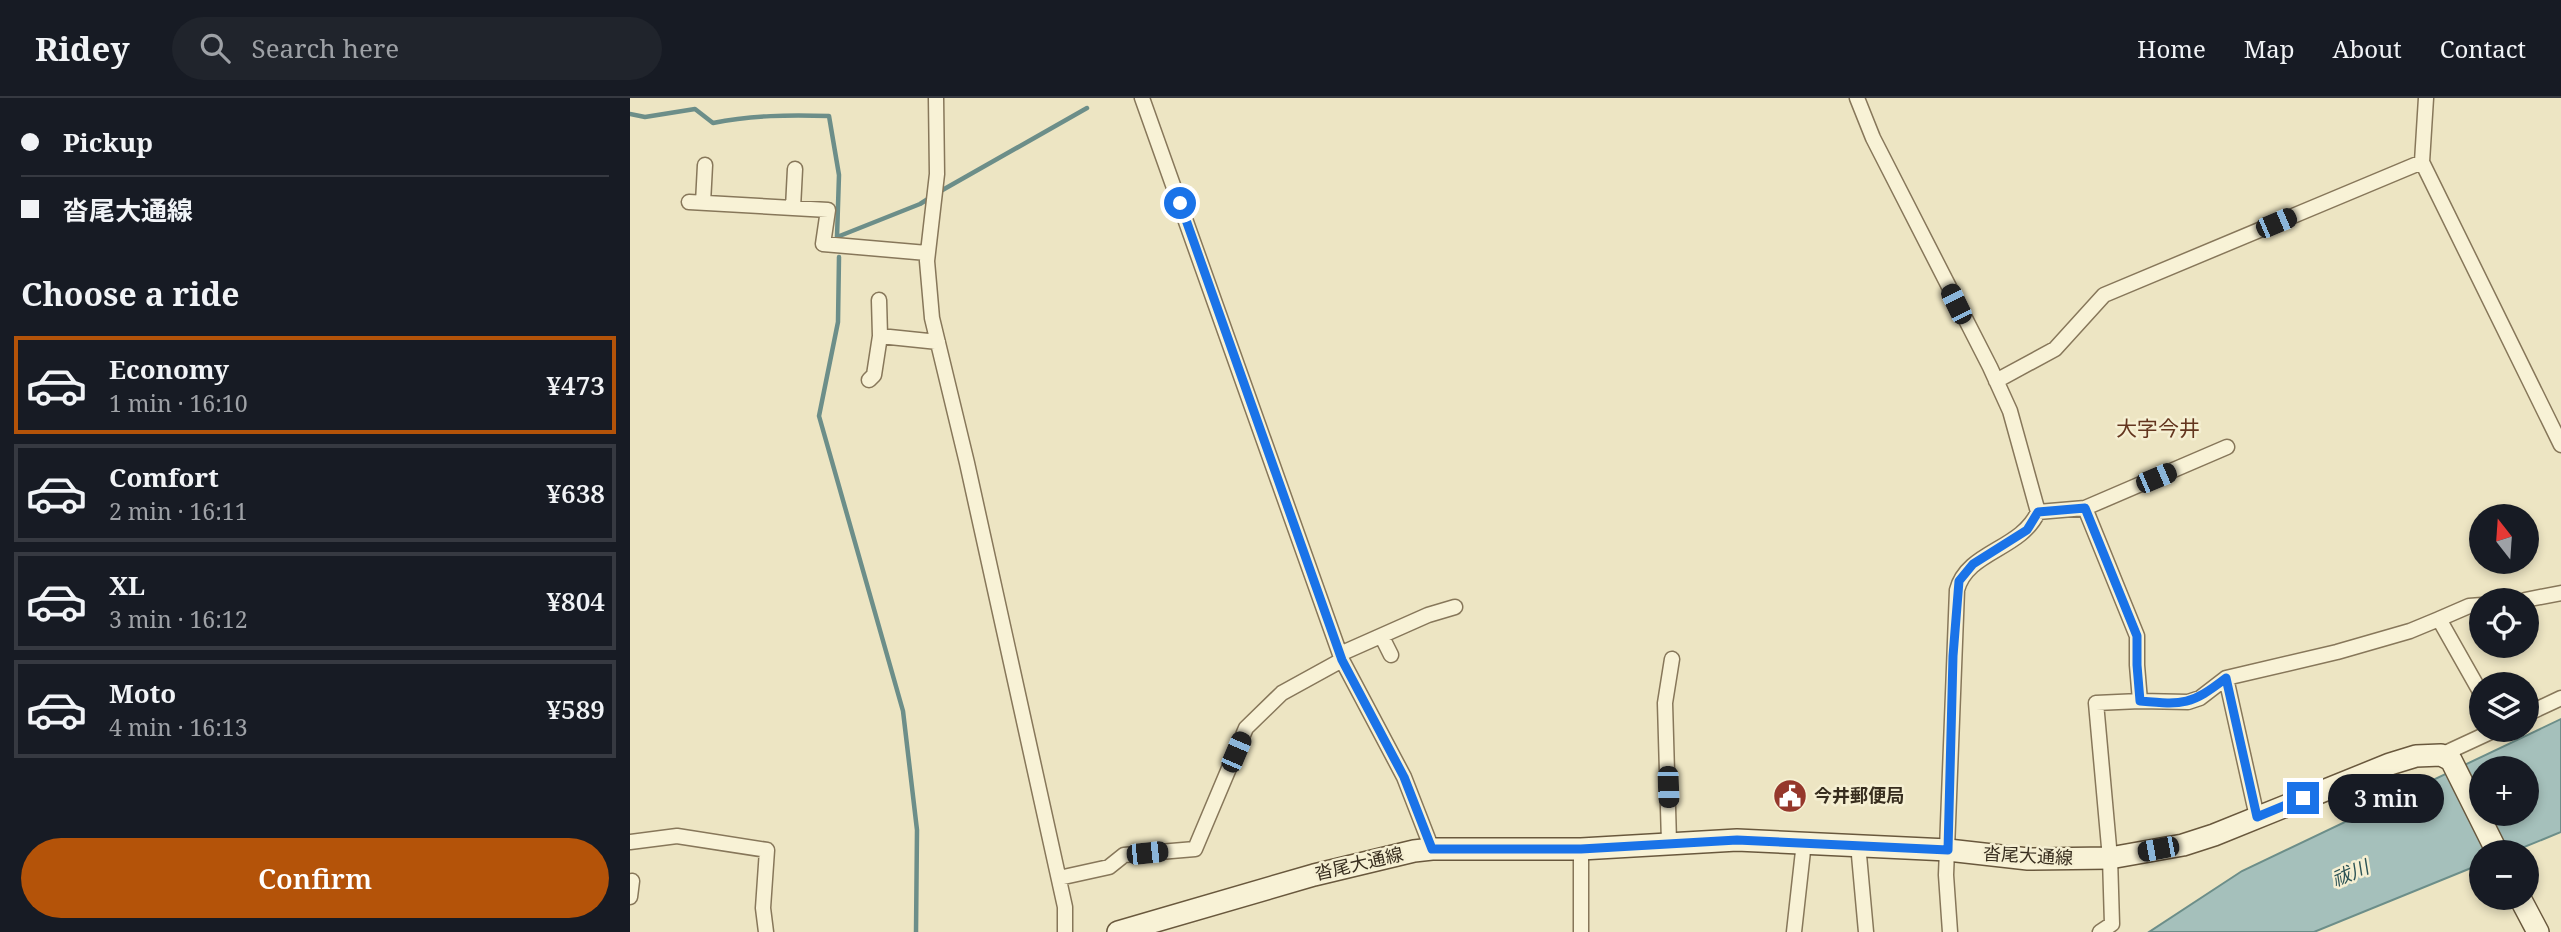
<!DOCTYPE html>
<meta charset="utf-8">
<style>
:root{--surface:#171b24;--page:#20242c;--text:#f1f3f6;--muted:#9ea1a6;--line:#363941;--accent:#b45309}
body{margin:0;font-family:"Noto Serif","Noto Sans JP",serif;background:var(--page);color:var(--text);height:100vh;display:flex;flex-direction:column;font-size:26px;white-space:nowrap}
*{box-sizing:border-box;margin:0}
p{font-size:23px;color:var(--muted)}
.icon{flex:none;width:38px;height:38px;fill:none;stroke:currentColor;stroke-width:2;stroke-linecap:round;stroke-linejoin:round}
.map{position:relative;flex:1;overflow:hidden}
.panel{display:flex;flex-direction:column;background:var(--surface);width:630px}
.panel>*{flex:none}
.banner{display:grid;align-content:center;height:154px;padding:0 21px;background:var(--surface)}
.needle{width:46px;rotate:343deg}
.tools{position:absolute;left:1839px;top:406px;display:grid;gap:14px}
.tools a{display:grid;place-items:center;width:70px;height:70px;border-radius:50%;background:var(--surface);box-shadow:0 4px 10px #0003;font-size:35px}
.end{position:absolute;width:32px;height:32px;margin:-16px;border:9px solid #1a73e8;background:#fff;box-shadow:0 0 0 4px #fff}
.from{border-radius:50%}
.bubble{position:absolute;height:49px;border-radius:24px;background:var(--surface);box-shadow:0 4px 10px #0003;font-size:23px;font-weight:600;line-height:49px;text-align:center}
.car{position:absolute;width:21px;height:42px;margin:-21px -10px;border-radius:9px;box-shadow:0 0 5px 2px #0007;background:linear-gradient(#222 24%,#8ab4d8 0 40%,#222 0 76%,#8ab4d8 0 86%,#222 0)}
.banner b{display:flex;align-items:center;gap:24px;height:66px;font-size:26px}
.banner b+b{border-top:2px solid var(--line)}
.banner i{width:18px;height:18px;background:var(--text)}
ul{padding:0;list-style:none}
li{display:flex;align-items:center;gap:21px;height:98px;margin:0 14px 10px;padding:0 7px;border:4px solid var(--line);border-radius:0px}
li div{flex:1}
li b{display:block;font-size:26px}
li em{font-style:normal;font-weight:600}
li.current{border-color:var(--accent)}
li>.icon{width:63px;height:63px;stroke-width:1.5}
h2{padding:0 21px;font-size:32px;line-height:84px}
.cta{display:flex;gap:14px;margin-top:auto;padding:14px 21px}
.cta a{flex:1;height:80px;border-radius:42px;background:var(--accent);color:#fff;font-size:28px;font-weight:600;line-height:80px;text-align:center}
header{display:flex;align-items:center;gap:42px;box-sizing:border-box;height:98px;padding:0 35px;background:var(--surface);border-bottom:2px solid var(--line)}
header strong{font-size:33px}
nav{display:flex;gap:38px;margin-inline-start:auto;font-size:24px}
.search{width:490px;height:63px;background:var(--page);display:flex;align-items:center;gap:18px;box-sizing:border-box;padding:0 24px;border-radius:38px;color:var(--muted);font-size:26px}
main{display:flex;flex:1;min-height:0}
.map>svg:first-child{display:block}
.water{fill:#a5c0bb;stroke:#6c8e89;stroke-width:2;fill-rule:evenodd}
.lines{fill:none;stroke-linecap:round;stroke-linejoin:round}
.stream{stroke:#6c8e89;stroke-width:4.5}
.street-casing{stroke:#87775a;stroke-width:17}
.secondary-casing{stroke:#69583d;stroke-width:24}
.street{stroke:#f8f2d6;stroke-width:14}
.secondary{stroke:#f8f2d6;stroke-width:21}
.route{stroke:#1a73e8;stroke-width:9}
.labels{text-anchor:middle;stroke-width:5;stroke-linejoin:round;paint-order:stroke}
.poi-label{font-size:18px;font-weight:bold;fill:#372d1e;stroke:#f5efd2;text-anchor:start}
.street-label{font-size:18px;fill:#372d1e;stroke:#f5efd2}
.water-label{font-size:19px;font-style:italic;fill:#2d5456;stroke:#f5efd2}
.quarter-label{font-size:21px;fill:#63351e;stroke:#f5efd2}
</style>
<header>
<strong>Ridey</strong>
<div class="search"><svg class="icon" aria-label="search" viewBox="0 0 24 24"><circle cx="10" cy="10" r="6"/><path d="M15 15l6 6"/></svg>Search here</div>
<nav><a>Home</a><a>Map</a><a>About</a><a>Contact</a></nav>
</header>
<main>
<section class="panel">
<div class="banner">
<b><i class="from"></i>Pickup</b>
<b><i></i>沓尾大通線</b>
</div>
<h2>Choose a ride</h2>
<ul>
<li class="current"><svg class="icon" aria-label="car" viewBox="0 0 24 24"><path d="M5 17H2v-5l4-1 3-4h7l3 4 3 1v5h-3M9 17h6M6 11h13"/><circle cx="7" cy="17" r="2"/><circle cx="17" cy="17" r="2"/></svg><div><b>Economy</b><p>1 min · 16:10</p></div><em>¥473</em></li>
<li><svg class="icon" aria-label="car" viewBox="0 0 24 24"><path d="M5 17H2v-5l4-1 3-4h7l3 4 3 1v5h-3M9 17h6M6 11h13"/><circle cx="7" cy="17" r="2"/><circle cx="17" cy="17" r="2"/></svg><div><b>Comfort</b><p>2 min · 16:11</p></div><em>¥638</em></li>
<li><svg class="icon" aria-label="car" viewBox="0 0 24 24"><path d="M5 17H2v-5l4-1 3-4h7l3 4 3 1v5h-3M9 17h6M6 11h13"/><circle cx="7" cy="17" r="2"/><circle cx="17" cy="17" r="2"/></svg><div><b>XL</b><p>3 min · 16:12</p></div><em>¥804</em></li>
<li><svg class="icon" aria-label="car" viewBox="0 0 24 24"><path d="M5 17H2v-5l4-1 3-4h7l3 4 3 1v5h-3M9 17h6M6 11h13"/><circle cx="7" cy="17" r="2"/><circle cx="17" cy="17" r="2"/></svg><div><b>Moto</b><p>4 min · 16:13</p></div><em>¥589</em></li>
</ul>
<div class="cta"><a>Confirm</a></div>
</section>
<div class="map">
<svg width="1931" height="834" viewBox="0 0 1931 834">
<rect width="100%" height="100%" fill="#ede5c3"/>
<path class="water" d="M1931 621V734L1882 754H1852L1851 766 1684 834H1519L1612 773ZM1852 670H1897V716H1852Z"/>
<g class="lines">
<path class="stream" d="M0 16 15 19 65 11 83 25C122 17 159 17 199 18L209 77 207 139 290 106 301 99
M309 94 457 10
M209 159 208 224 189 318 273 613 287 732 286 834"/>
<g class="street-casing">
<path id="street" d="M306 0 307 76 297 163 302 220 337 365 435 809V834
M512 0 712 562 774 679 802 751
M1227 0 1243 40 1360 269 1380 313 1408 414C1391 452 1337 453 1327 492L1316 777 1320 834
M1796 0 1792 64 1931 347
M59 104 198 112 193 146 297 155
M73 105 75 67
M163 110 165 71
M249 202 250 238 308 244
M239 282 244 277 250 238
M1366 283 1425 251 1474 197 1792 64
M1455 410 1507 538V567L1510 603
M1408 414 1455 410 1597 349
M1895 502 1931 495
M1809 521 1839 508 1852 507
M752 539 761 557
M710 556 798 517 825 509
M1596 580 1627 719
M1897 616 1931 600
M1811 657 1865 632
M0 744 47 738 137 752 133 810 136 834
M1039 744 1035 605 1042 561
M1228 746 1236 834
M429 780 479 769 494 757 565 751 616 630 652 595 712 562
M0 799 2 783
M951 834V751
M1164 834 1174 744
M1470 834 1482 826 1480 760 1466 605 1510 603 1558 604 1570 600 1596 580 1707 554 1780 533 1809 521 1852 597"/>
</g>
<g class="secondary-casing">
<path id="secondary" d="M1890 800 1908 834
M488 834 684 777 784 753 802 751H951L1107 742 1318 752 1398 761 1480 760 1553 747 1584 737 1760 666 1786 658 1811 657 1821 662 1867 754"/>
</g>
<use href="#street" class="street"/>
<use href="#secondary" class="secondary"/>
</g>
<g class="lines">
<path class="route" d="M550 105 712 562 774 679 802 751H951L1107 742 1318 752 1323 558 1329 483 1343 466 1397 432 1408 414 1455 410 1507 538V567L1510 603C1554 607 1561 607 1596 580L1627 719 1673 700"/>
</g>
<defs>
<g id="civic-disc" transform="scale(1.75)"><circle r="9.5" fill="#95372b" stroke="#f5efd2"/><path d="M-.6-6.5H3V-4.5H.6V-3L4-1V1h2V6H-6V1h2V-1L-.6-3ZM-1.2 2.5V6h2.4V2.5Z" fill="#fff"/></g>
</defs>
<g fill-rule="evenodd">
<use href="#civic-disc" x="1160" y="698"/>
</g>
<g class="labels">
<g class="poi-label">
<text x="1184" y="704">今井郵便局</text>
</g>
<g class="street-label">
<text transform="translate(1398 758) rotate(3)" y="6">沓尾大通線</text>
<text transform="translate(729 766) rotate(-13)" y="6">沓尾大通線</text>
</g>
<g class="water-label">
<text transform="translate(1720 775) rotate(-23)" y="7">祓川</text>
</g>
<g class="quarter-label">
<text x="1528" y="338">大字今井</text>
</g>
</g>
</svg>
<div class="tools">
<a><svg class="needle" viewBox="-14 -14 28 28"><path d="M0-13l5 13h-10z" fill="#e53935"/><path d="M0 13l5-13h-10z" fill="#9ea1a6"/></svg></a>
<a><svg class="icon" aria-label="locate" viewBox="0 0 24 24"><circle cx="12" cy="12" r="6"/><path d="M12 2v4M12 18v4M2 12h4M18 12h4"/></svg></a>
<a><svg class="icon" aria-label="layers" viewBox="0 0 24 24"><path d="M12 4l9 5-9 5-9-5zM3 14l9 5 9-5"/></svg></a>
<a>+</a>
<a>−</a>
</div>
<i class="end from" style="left:550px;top:105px"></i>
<i class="end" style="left:1673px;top:700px"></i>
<div class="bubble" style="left:1698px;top:676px;width:116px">3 min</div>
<i class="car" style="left:1646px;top:125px;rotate:67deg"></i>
<i class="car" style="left:1326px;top:206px;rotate:334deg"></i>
<i class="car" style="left:1526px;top:380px;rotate:67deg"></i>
<i class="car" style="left:606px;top:654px;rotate:23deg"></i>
<i class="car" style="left:1038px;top:689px;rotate:178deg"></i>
<i class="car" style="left:1528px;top:751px;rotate:259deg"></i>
<i class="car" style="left:517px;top:755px;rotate:84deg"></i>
</div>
</main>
